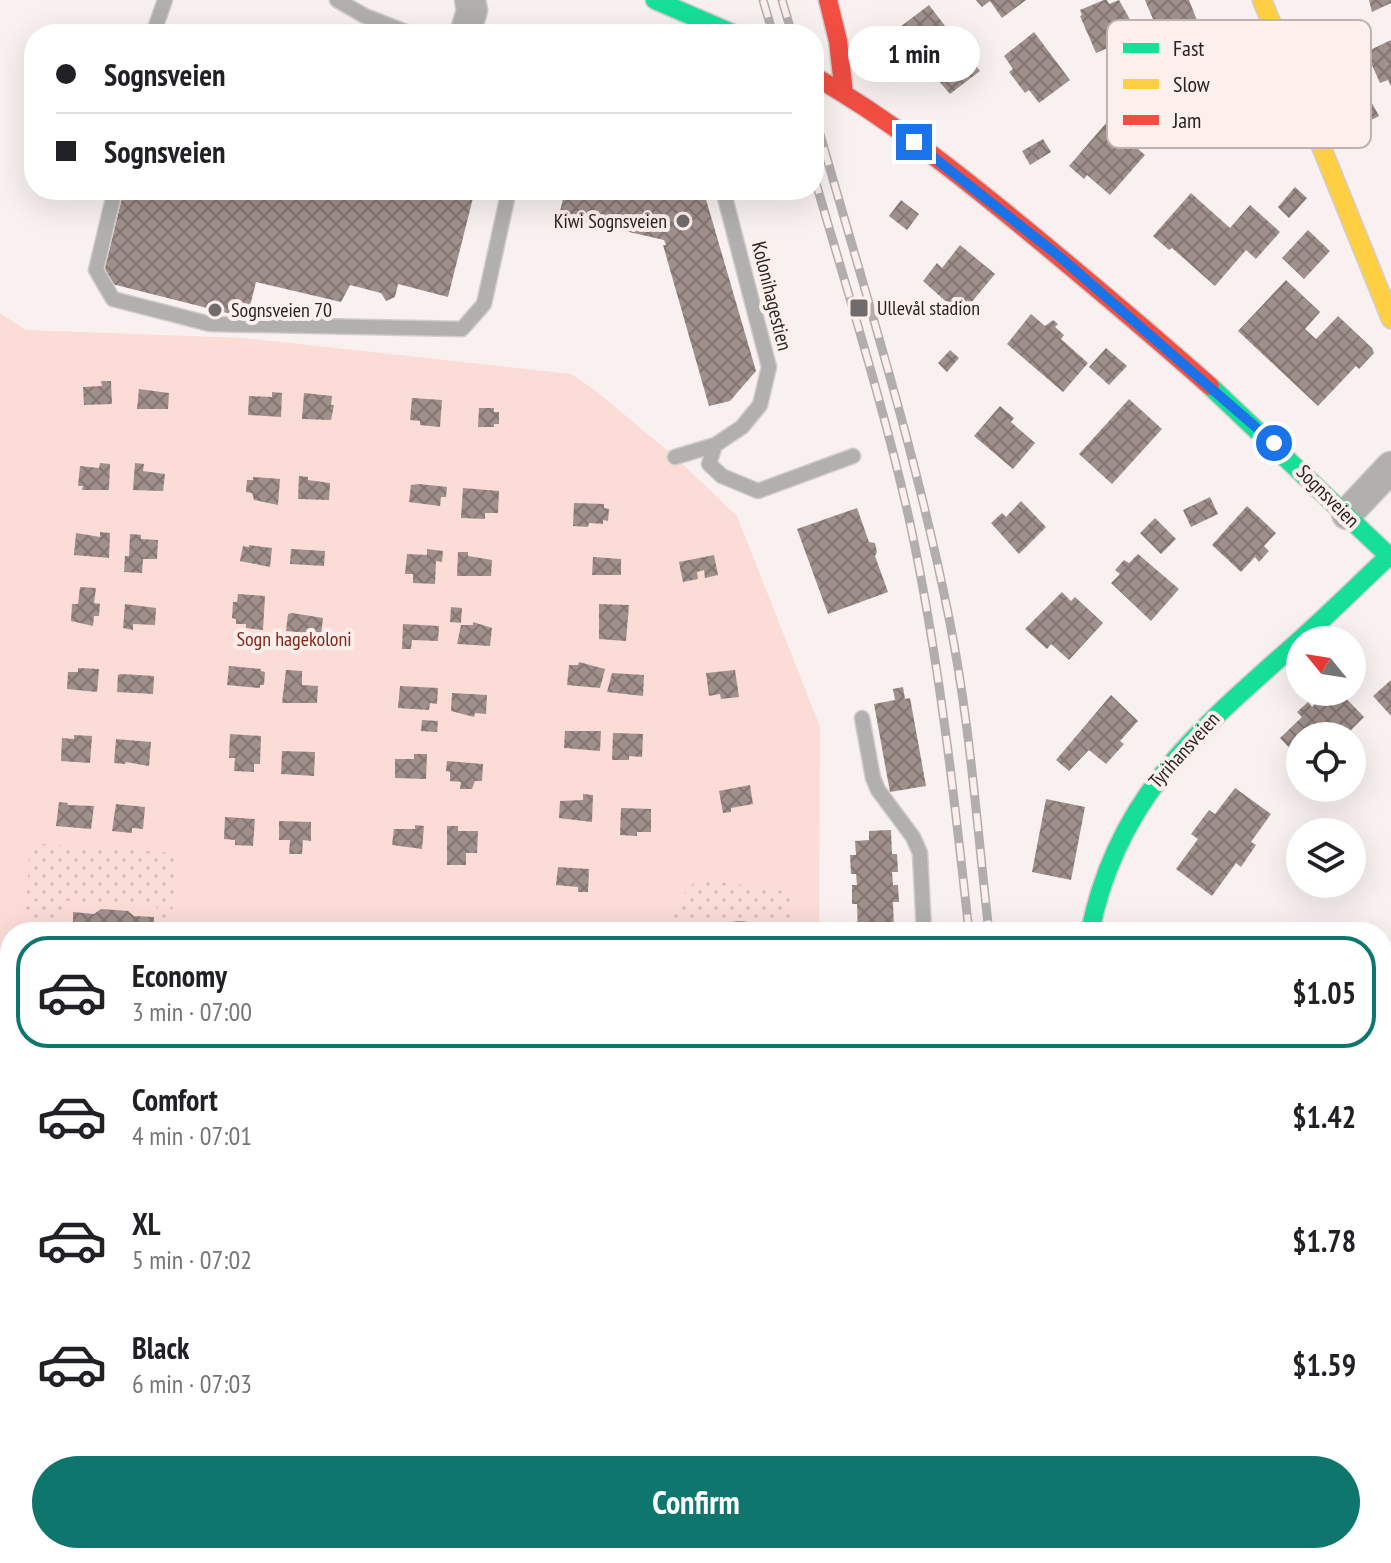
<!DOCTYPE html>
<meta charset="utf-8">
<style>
:root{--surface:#fff;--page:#f6f6f6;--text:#202124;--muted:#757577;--line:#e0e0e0;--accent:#0f766e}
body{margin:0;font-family:"PT Sans Narrow",sans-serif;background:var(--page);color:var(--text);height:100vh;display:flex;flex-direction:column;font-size:30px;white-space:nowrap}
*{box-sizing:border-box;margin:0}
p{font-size:26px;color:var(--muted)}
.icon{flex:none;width:44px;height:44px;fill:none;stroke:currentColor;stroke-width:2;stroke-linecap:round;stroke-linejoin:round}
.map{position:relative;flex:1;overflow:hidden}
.details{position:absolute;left:0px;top:922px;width:1392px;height:642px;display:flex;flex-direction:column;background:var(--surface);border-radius:32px 32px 0 0;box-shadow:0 8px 32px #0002}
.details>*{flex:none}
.hud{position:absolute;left:24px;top:24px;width:800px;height:176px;border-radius:32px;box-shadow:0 8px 32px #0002;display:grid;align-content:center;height:176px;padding:0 32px;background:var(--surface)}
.needle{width:52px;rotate:300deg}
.tools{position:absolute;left:1286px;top:626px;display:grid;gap:16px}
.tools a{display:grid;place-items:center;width:80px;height:80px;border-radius:50%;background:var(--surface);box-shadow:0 8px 32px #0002;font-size:40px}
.end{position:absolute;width:36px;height:36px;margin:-18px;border:10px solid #1a73e8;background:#fff;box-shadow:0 0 0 4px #fff}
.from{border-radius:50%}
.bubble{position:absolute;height:56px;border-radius:28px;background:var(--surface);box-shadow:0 8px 32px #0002;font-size:26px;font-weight:600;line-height:56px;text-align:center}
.hud b{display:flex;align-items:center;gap:28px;height:76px;font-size:30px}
.hud b+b{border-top:2px solid var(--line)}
.hud i{width:20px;height:20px;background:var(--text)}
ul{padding:14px 0 0;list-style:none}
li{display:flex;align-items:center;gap:24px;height:112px;margin:0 16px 12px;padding:0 16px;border:4px solid transparent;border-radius:32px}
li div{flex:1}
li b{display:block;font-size:30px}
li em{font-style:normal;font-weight:600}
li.on{border-color:var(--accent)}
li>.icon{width:72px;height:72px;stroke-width:1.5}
.primary-button{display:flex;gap:16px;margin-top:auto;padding:16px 32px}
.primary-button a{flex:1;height:92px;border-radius:48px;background:var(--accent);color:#fff;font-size:32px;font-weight:600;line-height:92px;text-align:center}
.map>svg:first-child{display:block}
.green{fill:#fbdcd6}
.park{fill:url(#park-dots)}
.building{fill:url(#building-cross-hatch)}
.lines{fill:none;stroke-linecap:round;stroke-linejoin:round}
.lane-casing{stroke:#d2cdcc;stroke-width:17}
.street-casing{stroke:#d2cdcc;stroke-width:33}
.fast-casing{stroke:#d2cdcc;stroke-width:21}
.slow-casing{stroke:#d2cdcc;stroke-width:21}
.jam-casing{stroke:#d2cdcc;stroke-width:21}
.lane{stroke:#b2afaf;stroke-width:14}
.street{stroke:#b2afaf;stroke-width:30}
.fast{stroke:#16e098;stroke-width:18}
.slow{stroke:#ffcf43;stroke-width:18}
.jam{stroke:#f24e42;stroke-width:18}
.rail-casing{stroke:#b2aead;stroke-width:9}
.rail{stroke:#fcefec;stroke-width:6;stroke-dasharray:18;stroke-linecap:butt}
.route{stroke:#1a73e8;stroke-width:10}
.poi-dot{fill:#716c6b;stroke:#fcefec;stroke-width:3}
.labels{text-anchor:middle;stroke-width:8;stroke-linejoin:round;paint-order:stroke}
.poi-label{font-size:20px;fill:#292423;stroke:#fcefec;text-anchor:start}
.street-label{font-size:20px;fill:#292423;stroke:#fcefec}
.park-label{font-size:20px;fill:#822516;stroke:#fcefec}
.key{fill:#fcefec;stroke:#bdb2b0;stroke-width:2}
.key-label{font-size:22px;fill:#292423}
</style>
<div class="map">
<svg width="1391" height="1563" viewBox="0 0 1391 1563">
<defs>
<pattern id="park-dots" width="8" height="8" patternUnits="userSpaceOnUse" patternTransform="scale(2)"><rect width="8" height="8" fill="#fbdcd6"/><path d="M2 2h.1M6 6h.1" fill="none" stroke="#d7bdb7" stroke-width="1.8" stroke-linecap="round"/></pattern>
<pattern id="building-cross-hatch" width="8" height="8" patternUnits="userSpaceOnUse" patternTransform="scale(2)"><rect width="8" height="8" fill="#a0908c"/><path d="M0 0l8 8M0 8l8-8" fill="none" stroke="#827572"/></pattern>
</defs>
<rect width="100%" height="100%" fill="#f8f1f0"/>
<path class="green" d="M0 313 26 330 245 338 571 374 596 391 675 457 737 516 820 727 819 932H10V1554H815L813 1563H0Z"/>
<path class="park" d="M30 843 176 853 171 932H155L157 907 66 901 64 928 25 925Z
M697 879 795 892 789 932H650Z"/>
<path class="building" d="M976 0H1026L1002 18 990 1 982 7Z
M1104 0H1107L1109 4 1119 0 1132 23 1129 25 1134 37 1096 53 1080 16 1082 15 1080 10Z
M1145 0H1189L1202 33 1165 48Z
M1369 0H1391V3L1372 12Z
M929 5 962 48 967 45 970 50 966 53 980 71 950 94 931 72 925 64 927 62 917 49 915 51 900 27Z
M1322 19 1332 43 1307 53 1298 29Z
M1034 32 1070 80 1039 103 1029 90 1025 93 1009 72 1013 69 1004 56Z
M1391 40V86L1388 80 1380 83 1366 52Z
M1367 94 1379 116 1350 131 1339 109Z
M1107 122 1145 155 1110 195 1087 175 1084 179 1069 166Z
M1043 139 1051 152 1030 165 1022 151Z
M1295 187 1307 198 1289 218 1278 207Z
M124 190H475L448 297 398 284 395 297 386 301 381 293 350 285 341 302 256 282 247 318 112 284 104 271Z
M565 190H680L705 196 756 371 730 401 709 406 663 245H666L664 240 559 216Z
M1191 193 1230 228 1250 205 1280 232 1256 259 1246 250 1215 286 1172 248 1169 250 1153 236Z
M901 200 919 214 907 230 889 216Z
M1308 230 1330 251 1304 279 1282 258Z
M960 245 995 274 961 315 923 281 937 263 942 268Z
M1286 280 1320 312 1305 329 1316 339 1338 316 1372 348 1374 353 1359 369 1356 366 1318 406 1238 331Z
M1031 314 1045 326 1053 320 1058 324 1055 327 1064 335 1061 339 1088 363 1063 392 1007 344Z
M1106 348 1127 366 1109 385 1089 367Z
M950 350 959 358 947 372 938 363Z
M101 381H111L112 404 84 405 83 387 102 386Z
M139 389 169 393 168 409H137Z
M272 392 282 393 281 417 248 415 249 396 272 397Z
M304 393 332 396 331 405H334L331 420 302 419Z
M412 398 442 400 440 427 420 425V421L410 420Z
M1129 399 1162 429 1112 484 1079 454Z
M1000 406 1014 418 1011 422 1035 443 1013 469 974 436Z
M479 408H494V412H499V424H494V427H478Z
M100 463 110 464 109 490H82L83 486H78L80 466 99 468Z
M135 463 144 464 143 471 165 474 163 491 133 490Z
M299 476 308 477V480L330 483 329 500 298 499Z
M253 477 280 479 278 505 254 500 252 493 246 492 247 480H253Z
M419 484 447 487 446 497H441L440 506 409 502 411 485Z
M463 488 499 491 498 513H485V519L461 518Z
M1210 497 1218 514 1191 527 1183 510Z
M1021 501 1046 527 1019 554 991 523 1002 513 1006 517Z
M574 503 604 504V508L609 509 608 521 603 520V524L589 523 588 527 573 526Z
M1247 506 1276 533 1264 546 1269 551 1259 562 1255 557 1241 572 1212 545Z
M857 508 869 542 875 543 877 552 875 556 888 592 828 614 797 529Z
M1155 518 1176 539 1161 554 1140 533Z
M100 532 110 533 109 558 74 555 76 533 100 537Z
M130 534 141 535V539L158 540 157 559H143L142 573 124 572 125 556H129Z
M249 545 272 548 270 567 240 561 243 546 249 547Z
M291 549 325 551 324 566 290 564Z
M427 549 443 551 442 562 436 561 435 584 413 583V574H405L407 554 427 555Z
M458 552H468V556L492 560 491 576H457Z
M1138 554 1179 589 1151 621 1111 583 1120 574 1115 570 1124 560 1129 563Z
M714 555 718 575 705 578 704 570 697 572 698 579 683 582 679 562Z
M593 557 621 559V575H592Z
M80 587 96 588 94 603 100 604 99 616H94L93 626 71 621 72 604H78Z
M1062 592 1071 601 1075 597 1103 623 1069 660 1051 644 1047 649 1025 629Z
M238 594 265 596 263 630 246 628V624H236V619L232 618 233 602H237Z
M125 604 156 608 155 625 133 624V630L123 628Z
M599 604 629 605 626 641 599 639Z
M451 607 462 608 461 623 450 622Z
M292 613 323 618 321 634 286 631 288 614Z
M473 622 492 628 490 646 457 644 461 625H473Z
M403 624 439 626 438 641 412 640 411 649H402Z
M579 662 605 669 600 688 567 685 569 665H578Z
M229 666 261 669V671L265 672 264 685H260V688L227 685Z
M78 668 99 669 97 692 67 689 68 672H78Z
M286 670 302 671V685L318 686 317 703H282Z
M735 670 739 697 721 699 720 694 709 696 706 673Z
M612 673 644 675 643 696 607 692Z
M121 674 154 676 153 694 117 692 118 675Z
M1391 680V716L1373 696Z
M400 686 438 688 437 704 430 703 429 710 398 708Z
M903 687 905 699 910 698 926 786 890 792 874 704 895 700 893 689Z
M1328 692H1340L1364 717 1345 736H1300V759L1280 738 1302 717 1297 712 1308 702 1312 707Z
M452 693 487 695 486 714 475 713 474 717 451 711Z
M1111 695 1138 721 1120 741 1124 744 1106 764 1089 750 1069 771 1056 760Z
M422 720 438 721 437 732 421 731Z
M565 731H601L600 751 564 748Z
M613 733 643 734 642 757 629 756V760H612Z
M230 734 261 736 260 764H254V772L234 771 235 758H229Z
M74 735 92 736 90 763 61 761 62 738 74 739Z
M116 739 151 742 149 766 126 762 125 764 114 763Z
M282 751 315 752 314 776 281 774Z
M414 754H427L426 779 395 778V759H414Z
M447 761 483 764 482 781H475L472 789H460L461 782 450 781V772L446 771Z
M750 785 753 804 731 808V812L723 813 719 791Z
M1235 788 1271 814 1251 842 1256 845 1241 867 1236 863 1212 896 1176 869 1198 839 1191 834 1209 810 1215 814Z
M583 794 593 795 592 822 559 818 560 801 583 800Z
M1046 799 1085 807 1071 880 1032 872Z
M59 802 68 803 67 805 94 806 91 829 56 826Z
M116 804 145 807 143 829 132 828V833L112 831Z
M621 808 651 809V832H637V836L620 835Z
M225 817 255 819 253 846 235 845V840L224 839Z
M279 821 311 822V841L303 840 302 854H289L290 840H279Z
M415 825 424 826 422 849 392 845 394 829H415Z
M447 826H458V831H478L477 853H466V865H447Z
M891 830 892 854H897L898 872H892L893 885H898L899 902H893L894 929H899V932H858L857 904H852V885H857L856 874H851L850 855H856L855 841 869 840V831Z
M558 867 589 869 588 892H578V887L556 885Z
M101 909 128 911 134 916 154 917 153 932H62L73 923V912L94 914Z
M738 921 749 922 748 932H730L731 922Z
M1382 1107 1391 1119V1184L1382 1172Z
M1391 1376V1443L1382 1453V1386Z
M407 1554H438V1562L407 1563Z
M530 1554H560L559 1563H529Z
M864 1554H899L897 1563H862Z
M1230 1554H1274L1276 1563H1232Z"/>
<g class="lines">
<g class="lane-casing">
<path id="lane" d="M337 0 365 16 411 34
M153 34 165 0
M115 190 96 270 113 299 210 324 462 329 484 304 509 190
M715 445 709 464 722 476 758 491 853 456
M675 457 715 445 742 427 760 405 769 367 723 190
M862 718 873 778 878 790 913 837 920 853 924 932
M940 1563 941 1554"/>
</g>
<g class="street-casing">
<path id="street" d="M465 34 472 10 470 0
M1347 514 1391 467
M1382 1292 1391 1300
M1182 1554 1184 1563"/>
</g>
<g class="fast-casing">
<path id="fast" d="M655 0 734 34
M1210 386 1391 558
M1090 932C1116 800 1195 733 1291 648 1324 619 1356 587 1389 556"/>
</g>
<g class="slow-casing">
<path id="slow" d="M1262 0 1391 319"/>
</g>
<g class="jam-casing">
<path id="jam" d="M828 0 838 41 844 94
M814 76C889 119 956 172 1023 227 1086 279 1149 332 1210 386"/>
</g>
<use href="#lane" class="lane"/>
<use href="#street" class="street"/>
<use href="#fast" class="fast"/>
<use href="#slow" class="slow"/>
<use href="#jam" class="jam"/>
<g class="rail-casing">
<path id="rail" d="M763 0 773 34
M782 0 792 34
M814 113C861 280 915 447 949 618 970 721 977 828 989 932
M814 176C847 291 884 406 910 523 939 658 954 794 969 932
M1026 1554 1027 1563
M1046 1554V1563"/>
</g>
<use href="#rail" class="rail"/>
</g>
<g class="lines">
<path class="route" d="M914 142 1060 257 1274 443"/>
</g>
<g class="poi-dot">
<circle cx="683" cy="221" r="8"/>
<rect x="849" y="298" width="20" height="20" rx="4"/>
<circle cx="215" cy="310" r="8"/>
</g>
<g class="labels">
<g class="poi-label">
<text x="667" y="228" text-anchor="end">Kiwi Sognsveien</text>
<text x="877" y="315">Ullevål stadion</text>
<text x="231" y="317">Sognsveien 70</text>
</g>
<g class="street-label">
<text transform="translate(772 296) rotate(76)" y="7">Kolonihagestien</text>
<text transform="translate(1328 496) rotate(45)" y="7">Sognsveien</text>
<text transform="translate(1184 750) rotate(-48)" y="7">Tyrihansveien</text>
</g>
<g class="park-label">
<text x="294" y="646">Sogn hagekoloni</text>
</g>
</g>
<rect x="1107" y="20" width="264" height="128" rx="12" class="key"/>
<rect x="1123" y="43" width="36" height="10" fill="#16e098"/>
<rect x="1123" y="79" width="36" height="10" fill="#ffcf43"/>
<rect x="1123" y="115" width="36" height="10" fill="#f24e42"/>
<g class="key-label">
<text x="1173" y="56">Fast</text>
<text x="1173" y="92">Slow</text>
<text x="1173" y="128">Jam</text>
</g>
</svg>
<div class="tools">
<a><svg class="needle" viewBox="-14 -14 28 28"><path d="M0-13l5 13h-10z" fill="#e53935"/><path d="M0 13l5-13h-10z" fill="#757577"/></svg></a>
<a><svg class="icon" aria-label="locate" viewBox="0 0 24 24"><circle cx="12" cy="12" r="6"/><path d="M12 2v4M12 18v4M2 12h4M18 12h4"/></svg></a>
<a><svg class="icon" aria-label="layers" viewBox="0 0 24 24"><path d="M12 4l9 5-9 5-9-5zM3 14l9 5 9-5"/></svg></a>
</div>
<i class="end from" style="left:1274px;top:443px"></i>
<i class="end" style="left:914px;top:142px"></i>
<div class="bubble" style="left:848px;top:26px;width:132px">1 min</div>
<div class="hud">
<b><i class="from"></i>Sognsveien</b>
<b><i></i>Sognsveien</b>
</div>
<section class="details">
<ul>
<li class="on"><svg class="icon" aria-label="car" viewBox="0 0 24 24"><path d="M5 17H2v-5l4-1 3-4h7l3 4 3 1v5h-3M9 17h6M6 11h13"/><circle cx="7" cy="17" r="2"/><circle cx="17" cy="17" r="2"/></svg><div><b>Economy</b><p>3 min · 07:00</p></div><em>$1.05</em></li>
<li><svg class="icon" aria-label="car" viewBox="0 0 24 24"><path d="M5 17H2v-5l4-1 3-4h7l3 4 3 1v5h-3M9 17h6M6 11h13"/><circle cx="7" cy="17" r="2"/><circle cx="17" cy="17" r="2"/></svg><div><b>Comfort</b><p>4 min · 07:01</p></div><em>$1.42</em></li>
<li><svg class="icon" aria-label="car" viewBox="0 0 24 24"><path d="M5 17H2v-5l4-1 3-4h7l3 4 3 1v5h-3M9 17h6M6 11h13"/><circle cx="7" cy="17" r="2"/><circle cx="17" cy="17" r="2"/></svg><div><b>XL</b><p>5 min · 07:02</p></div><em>$1.78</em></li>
<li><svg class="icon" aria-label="car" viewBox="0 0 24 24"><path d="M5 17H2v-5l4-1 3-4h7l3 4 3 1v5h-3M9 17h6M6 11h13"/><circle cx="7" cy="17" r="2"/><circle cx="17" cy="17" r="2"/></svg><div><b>Black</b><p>6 min · 07:03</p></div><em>$1.59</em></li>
</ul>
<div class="primary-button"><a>Confirm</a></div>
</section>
</div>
